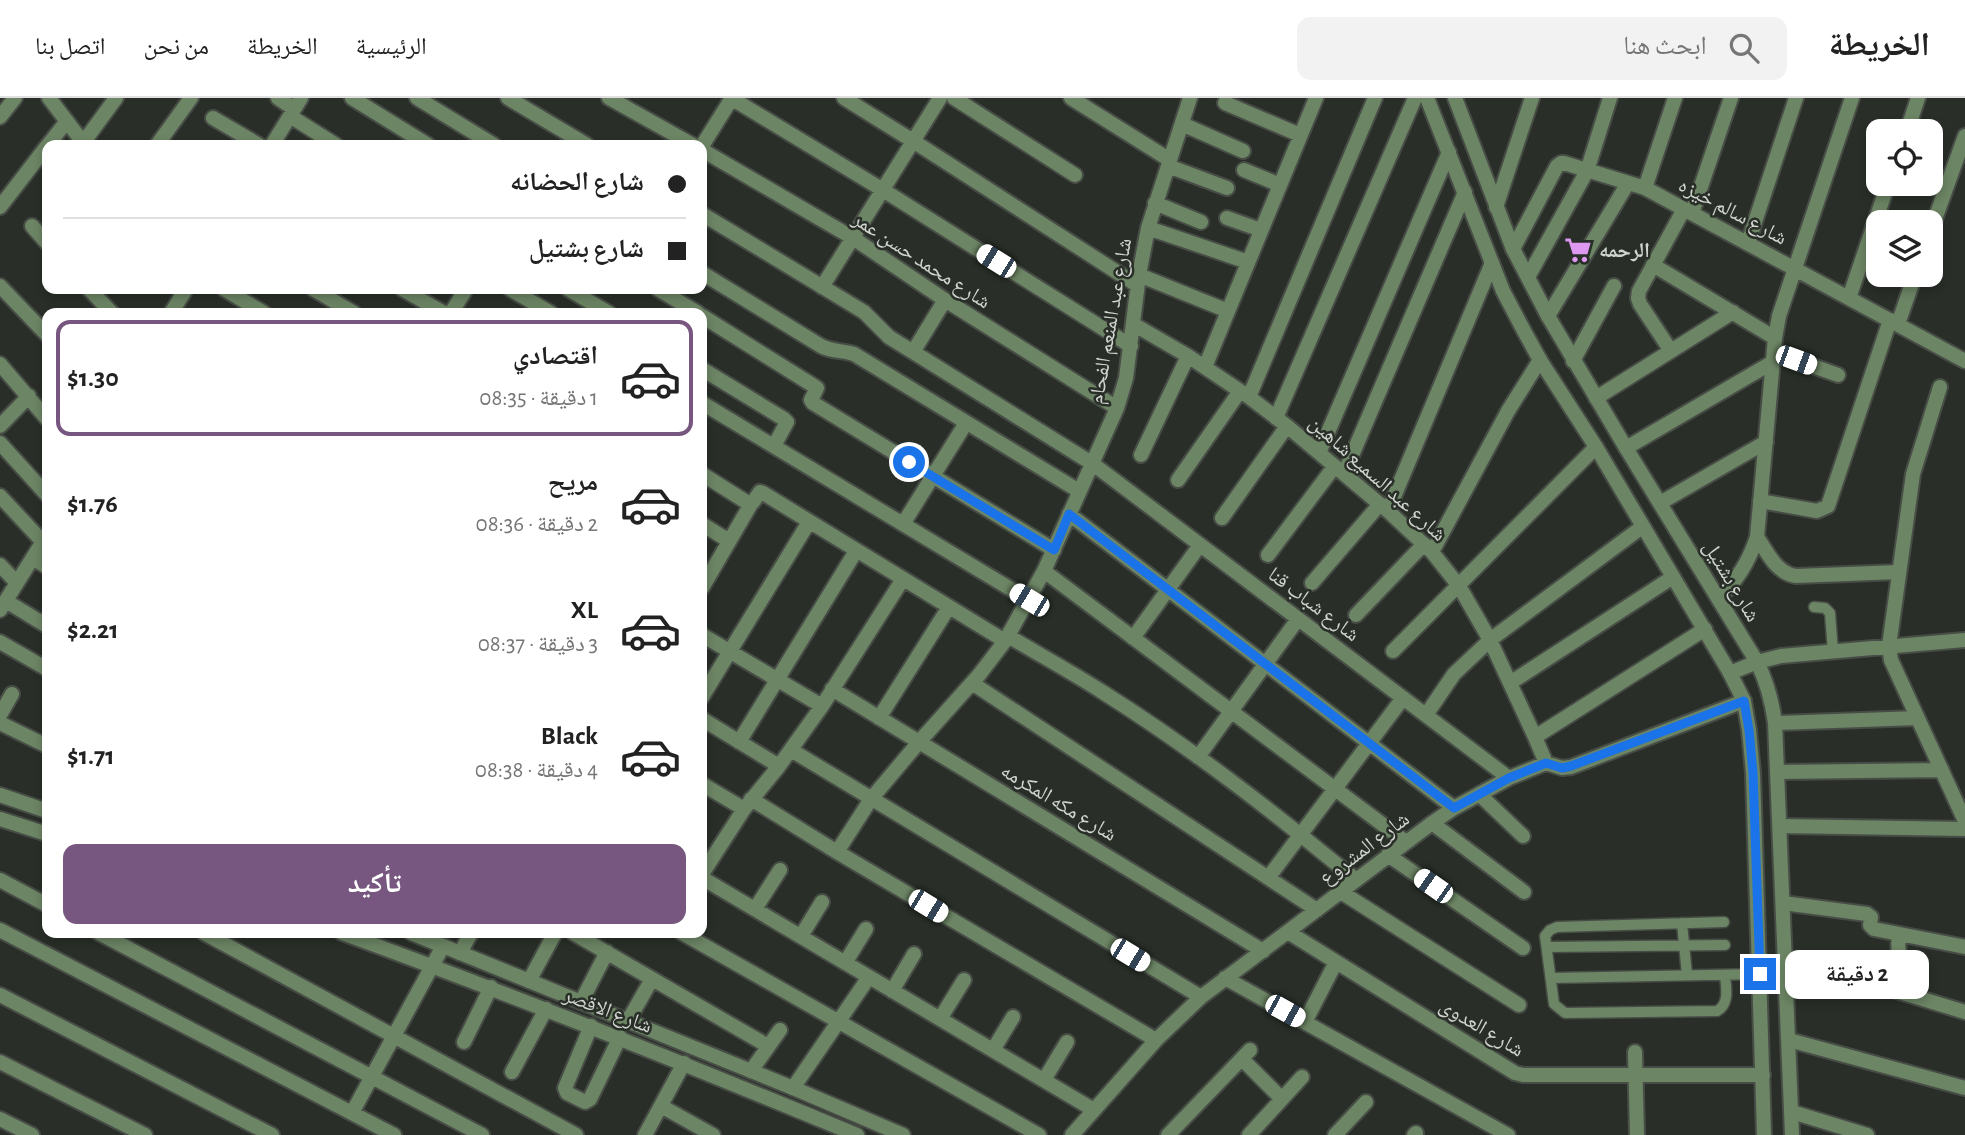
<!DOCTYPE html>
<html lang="ar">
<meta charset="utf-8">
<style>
:root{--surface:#fff;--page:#f2f2f2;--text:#222;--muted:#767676;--line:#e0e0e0;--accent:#775780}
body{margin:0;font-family:"Alegreya Sans","Noto Naskh Arabic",sans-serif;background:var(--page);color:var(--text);direction:rtl;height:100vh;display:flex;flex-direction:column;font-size:26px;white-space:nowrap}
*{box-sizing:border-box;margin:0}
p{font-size:23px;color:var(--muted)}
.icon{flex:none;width:38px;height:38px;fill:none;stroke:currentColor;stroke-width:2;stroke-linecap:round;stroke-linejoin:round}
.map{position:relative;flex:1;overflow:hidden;direction:ltr}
.details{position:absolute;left:42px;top:210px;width:665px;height:630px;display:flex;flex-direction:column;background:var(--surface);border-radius:14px;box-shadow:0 4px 10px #0003;direction:rtl}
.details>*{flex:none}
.banner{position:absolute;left:42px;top:42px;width:665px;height:154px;border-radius:14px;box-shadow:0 4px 10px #0003;direction:rtl;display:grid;align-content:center;height:154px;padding:0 21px;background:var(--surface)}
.tools{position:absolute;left:1866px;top:21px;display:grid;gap:14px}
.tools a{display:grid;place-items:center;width:77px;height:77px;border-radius:14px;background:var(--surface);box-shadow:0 4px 10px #0003;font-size:35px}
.end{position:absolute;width:32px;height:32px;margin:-16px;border:9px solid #1a73e8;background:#fff;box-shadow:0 0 0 4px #fff}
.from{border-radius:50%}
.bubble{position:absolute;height:49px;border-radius:14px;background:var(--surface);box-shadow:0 4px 10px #0003;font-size:23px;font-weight:700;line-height:49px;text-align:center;direction:rtl}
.car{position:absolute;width:21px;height:42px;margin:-21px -10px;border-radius:9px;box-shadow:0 0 5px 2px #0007;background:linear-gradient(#fff 24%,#345 0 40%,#fff 0 76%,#345 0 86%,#fff 0)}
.banner b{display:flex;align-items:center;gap:24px;height:66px;font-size:26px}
.banner b+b{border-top:2px solid var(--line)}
.banner i{width:18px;height:18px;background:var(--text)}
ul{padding:12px 0 0;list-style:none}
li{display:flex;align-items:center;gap:21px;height:116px;margin:0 14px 10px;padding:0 7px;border:4px solid transparent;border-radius:14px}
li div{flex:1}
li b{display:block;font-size:26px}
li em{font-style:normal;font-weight:700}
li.current{border-color:var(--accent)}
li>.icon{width:63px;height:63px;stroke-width:1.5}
.primary-button{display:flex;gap:14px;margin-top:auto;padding:14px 21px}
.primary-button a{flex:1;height:80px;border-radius:14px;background:var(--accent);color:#fff;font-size:28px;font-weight:700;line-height:80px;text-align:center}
header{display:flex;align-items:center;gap:42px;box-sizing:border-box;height:98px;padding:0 35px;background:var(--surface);border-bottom:2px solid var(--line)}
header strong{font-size:33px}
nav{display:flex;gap:38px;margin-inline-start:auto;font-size:24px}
.search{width:490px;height:63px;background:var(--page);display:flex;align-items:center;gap:18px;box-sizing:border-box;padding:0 24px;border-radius:14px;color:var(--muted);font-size:26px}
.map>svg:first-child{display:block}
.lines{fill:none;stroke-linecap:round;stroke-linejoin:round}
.service-casing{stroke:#474d46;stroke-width:13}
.minor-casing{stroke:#474d46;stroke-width:18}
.tertiary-casing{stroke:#474d46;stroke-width:18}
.service{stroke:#6c8564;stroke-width:10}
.minor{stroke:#6c8564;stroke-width:14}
.tertiary{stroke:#6c8564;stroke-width:14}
.route{stroke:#1a73e8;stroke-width:9}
.labels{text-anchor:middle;stroke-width:5;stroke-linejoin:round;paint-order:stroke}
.street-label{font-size:21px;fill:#d0d4cf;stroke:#292f28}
.poi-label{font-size:21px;font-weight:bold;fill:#d0d4cf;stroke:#292f28;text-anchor:start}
</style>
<header>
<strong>الخريطة</strong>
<div class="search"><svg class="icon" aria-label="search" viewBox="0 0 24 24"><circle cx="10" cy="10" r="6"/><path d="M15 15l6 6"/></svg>ابحث هنا</div>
<nav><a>الرئيسية</a><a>الخريطة</a><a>من نحن</a><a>اتصل بنا</a></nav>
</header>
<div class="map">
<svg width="1965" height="1037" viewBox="0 0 1965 1037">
<rect width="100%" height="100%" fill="#292f28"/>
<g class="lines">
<g class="service-casing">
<path id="service" d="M1814 509 1825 510 1830 515 1833 554
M1724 824 1557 829 1550 832 1545 838 1554 906 1565 915 1717 913C1730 906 1726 889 1725 877
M1682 825 1687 877
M1547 849 1725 847
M1551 880 1760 876"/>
</g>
<g class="minor-casing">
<path id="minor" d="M49 0 85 47
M278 0 294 11
M352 0 428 47
M417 0 494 47
M508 0 587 47
M609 0 693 47
M731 0 883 92 1131 248
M844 0 913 43 1137 187
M954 0 1075 77
M1071 0 1170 62
M1225 5 1300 37
M290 18 336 47
M0 19 15 0
M213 20 259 47
M1182 26 1243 53
M1907 33 1918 0
M83 45 116 0
M48 47 67 23
M157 47 191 0
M272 47 301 0
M702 48 732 0
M702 52 853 140 945 202 1117 310
M1168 68 1227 90
M1244 72 1280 87
M1645 90 1675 0
M1155 105 1201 124
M0 109 47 48
M1496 109 1532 0
M1692 115 1731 0
M702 116 864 214 889 239 1093 366 1509 680
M1227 120 1261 132
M32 128 47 145
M1148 130 1248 164
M1930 135 1965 38
M1748 145 1796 0
M1513 151 1557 68 1561 65H1564L1645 90 1965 263
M1653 167 1775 240
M702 175 821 248C832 254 842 252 854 256L1079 393
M1139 177 1228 213
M1528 179 1587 73 1610 0
M0 188 47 237
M822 189 940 0
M89 191 112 215
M224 191 264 215
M313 191 354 215
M402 191 444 215
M510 191 551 215
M568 191 609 215
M658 191 698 215
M1849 200 1888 86
M171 215 186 191
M451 215 466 191
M702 218 814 288 817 290 811 302 813 305 1054 452
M1548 218 1628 85
M1133 226 1188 258 1249 299 1287 328 1388 413 1432 454 1459 488 1490 542 1535 639 1546 665
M1898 226 1915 177
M1671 253 1640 206 1638 200 1639 193 1684 111
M913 254 945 202
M1774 254 1838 277
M1573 263 1614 188
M0 266 47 321
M1205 269 1316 0
M702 271 784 321 787 324 774 348
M1940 289 1913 376 1889 548 1891 562 1965 723
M1249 299 1375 0
M1596 300 1733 214
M702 305 1029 502
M1276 320 1415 0
M0 328 29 298
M0 345 47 397
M1626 350 1773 264
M1319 355 1449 54
M1141 357 1188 258
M702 376 748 405 753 404 760 394 763 395 1005 543
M1344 376 1465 94
M1178 382 1240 293
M0 398 43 444
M1760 403 1817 413 1828 408 1890 222
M1660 405 1766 344
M1388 413 1492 165
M1069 416 1454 710
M1222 420 1287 328
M702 426 729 443
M903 426 966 325
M1757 439C1768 455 1776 475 1796 478L1899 474
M1432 454 1508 313 1540 262
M1268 457 1334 369
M33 460 47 469
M0 467 17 485
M1044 473 1406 744
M1312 485 1380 406
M702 490 751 406
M1719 501C1737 481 1748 466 1757 439L1775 240 1779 218 1852 0
M6 503 47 528
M0 512 47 437
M1356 517 1424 446
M702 537 822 608
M1008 538C1040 557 1073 575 1104 595 1193 651 1276 716 1356 782
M1133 540 1200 447
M0 544 47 571
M1393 553 1596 349
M1730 575 1757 564 1781 558 1965 542
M972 585 1317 812
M1510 585 1673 479
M832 591 1263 853
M702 599 809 424
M0 617 12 596
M1426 617 1454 576 1490 542 1642 429
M879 620 949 509
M702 621 779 668
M0 625 47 648
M1775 625 1918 620
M1535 639 1705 531
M739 644 856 453
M791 652 1201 899
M1198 659 1298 521
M1778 674 1942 672
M702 686 744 711
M1479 696 1523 738
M751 701 837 754 1156 942
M1432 725 1524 794
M1780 728 1965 731
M837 754 871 701 919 644 979 577 1005 543 1044 473 1117 310 1126 280 1139 177 1148 130 1190 0
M1388 757 1523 850
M702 776 744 711 779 668 822 608 903 481
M702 780 1094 1012
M1268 780 1403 600
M0 782 47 807
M1341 794 1519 907
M1783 805 1867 816 1871 819 1870 827 1874 831 1965 849
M755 811 780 772
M0 832 394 1037
M1288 834 1515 975 1523 977H1763
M99 835 482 1037
M204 835 576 1037
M573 835 768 948
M682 835 1039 1037
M1898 836 1900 894
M801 838 822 804
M460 855 471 835
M1785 859 1965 914
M845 865 866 831
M1225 880 1508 1037
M529 883 555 835
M892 893 914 856
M0 897 272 1037
M581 904 607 854
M940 921 964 882
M628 923 652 881
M1305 924 1336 864
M591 928 565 990 567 995 585 1004 590 1001 620 939
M1789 942 1965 990
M464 944 491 889
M993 952 1013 919
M1635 954 1637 1037
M1242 961 1282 1001
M0 964 145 1037
M751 973 780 932
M512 974 546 911
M1044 982 1067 944
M793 990 869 879
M661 1008 713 1037
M1792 1014 1867 1037
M352 1015 443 848
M0 1021 32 1037
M645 1037 684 965
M1072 1037 1156 942 1201 899 1432 725 1454 710 1509 680 1546 665 1562 670 1571 669 1744 603
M1168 1037 1250 952
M1249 1037 1302 979
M1335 1037 1366 1004
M1414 1037 1416 1035"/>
</g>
<g class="tertiary-casing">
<path id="tertiary" d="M1427 0 1503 193 1524 233 1540 262 1596 349 1730 575 1744 603 1749 632 1753 675 1764 1037
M1455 0 1513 151 1548 218 1626 350 1757 564C1767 584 1772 603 1775 625L1792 1037
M0 697 47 713
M0 721 47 736
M342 835C515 898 686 966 857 1037
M411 835 793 990 903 1037"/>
</g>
<use href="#service" class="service"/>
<use href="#minor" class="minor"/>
<use href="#tertiary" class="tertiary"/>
</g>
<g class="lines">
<path class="route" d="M909 364 1054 452 1069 416 1454 710 1509 680 1546 665 1562 670 1571 668 1744 603 1749 632 1753 675 1760 876"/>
</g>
<defs>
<g id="supermarket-bare" transform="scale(2.1)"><path d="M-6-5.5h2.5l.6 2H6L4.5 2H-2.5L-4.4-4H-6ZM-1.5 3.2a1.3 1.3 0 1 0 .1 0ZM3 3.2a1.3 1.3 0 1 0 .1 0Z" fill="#de98f2" stroke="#292f28" stroke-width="2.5" paint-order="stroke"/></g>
</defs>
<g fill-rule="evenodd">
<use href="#supermarket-bare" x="1578" y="152"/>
</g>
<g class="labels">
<g class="street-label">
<text transform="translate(1733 113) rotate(28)" y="7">شارع سالم خيزه</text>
<text transform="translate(922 162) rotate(33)" y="7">شارع محمد حسن عمر</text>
<text transform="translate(1110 223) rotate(-80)" y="7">شارع عبد المنعم الفحام</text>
<text transform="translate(1378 380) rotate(42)" y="7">شارع عبد السميع شاهين</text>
<text transform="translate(1732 483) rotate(59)" y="7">شارع بشتيل</text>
<text transform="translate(1314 506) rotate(37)" y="7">شارع شباب قنا</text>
<text transform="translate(1059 704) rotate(31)" y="7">شارع مكه المكرمه</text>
<text transform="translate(1364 750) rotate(-37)" y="7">شارع المشروع</text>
<text transform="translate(608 912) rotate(21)" y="7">شارع الاقصر</text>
<text transform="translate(1482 929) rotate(31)" y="7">شارع العدوى</text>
</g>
<g class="poi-label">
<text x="1599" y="159">الرحمه</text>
</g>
</g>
</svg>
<div class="tools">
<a><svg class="icon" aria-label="locate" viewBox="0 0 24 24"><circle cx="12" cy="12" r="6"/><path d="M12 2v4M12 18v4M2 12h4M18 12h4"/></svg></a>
<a><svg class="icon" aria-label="layers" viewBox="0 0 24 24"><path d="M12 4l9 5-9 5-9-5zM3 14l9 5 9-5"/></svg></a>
</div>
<i class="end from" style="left:909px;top:364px"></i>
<i class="end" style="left:1760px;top:876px"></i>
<div class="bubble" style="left:1785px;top:852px;width:144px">2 دقيقة</div>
<i class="car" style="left:996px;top:163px;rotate:302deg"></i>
<i class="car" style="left:1796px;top:262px;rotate:110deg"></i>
<i class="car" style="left:1029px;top:502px;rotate:301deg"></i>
<i class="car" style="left:1433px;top:788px;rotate:305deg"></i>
<i class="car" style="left:928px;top:808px;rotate:121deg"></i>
<i class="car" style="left:1130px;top:857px;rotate:121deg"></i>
<i class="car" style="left:1285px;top:913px;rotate:119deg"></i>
<div class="banner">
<b><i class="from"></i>شارع الحضانه</b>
<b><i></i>شارع بشتيل</b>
</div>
<section class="details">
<ul>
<li class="current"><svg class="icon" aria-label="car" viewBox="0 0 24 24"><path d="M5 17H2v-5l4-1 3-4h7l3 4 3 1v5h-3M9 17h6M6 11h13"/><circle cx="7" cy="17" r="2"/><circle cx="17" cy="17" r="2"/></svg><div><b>اقتصادي</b><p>1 دقيقة · 08:35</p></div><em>$1.30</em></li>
<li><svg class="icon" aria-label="car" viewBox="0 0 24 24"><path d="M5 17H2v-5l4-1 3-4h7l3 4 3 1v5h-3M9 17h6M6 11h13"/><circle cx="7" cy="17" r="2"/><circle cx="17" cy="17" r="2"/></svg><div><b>مريح</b><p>2 دقيقة · 08:36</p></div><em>$1.76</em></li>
<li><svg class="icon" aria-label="car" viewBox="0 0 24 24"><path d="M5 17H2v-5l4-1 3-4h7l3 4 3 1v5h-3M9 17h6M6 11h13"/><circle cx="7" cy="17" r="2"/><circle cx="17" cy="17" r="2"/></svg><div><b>XL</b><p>3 دقيقة · 08:37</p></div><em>$2.21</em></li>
<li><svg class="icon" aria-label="car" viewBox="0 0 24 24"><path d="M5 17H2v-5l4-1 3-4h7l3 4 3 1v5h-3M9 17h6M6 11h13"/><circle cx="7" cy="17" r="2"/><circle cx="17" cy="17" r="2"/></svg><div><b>Black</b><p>4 دقيقة · 08:38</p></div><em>$1.71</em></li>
</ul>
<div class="primary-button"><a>تأكيد</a></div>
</section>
</div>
